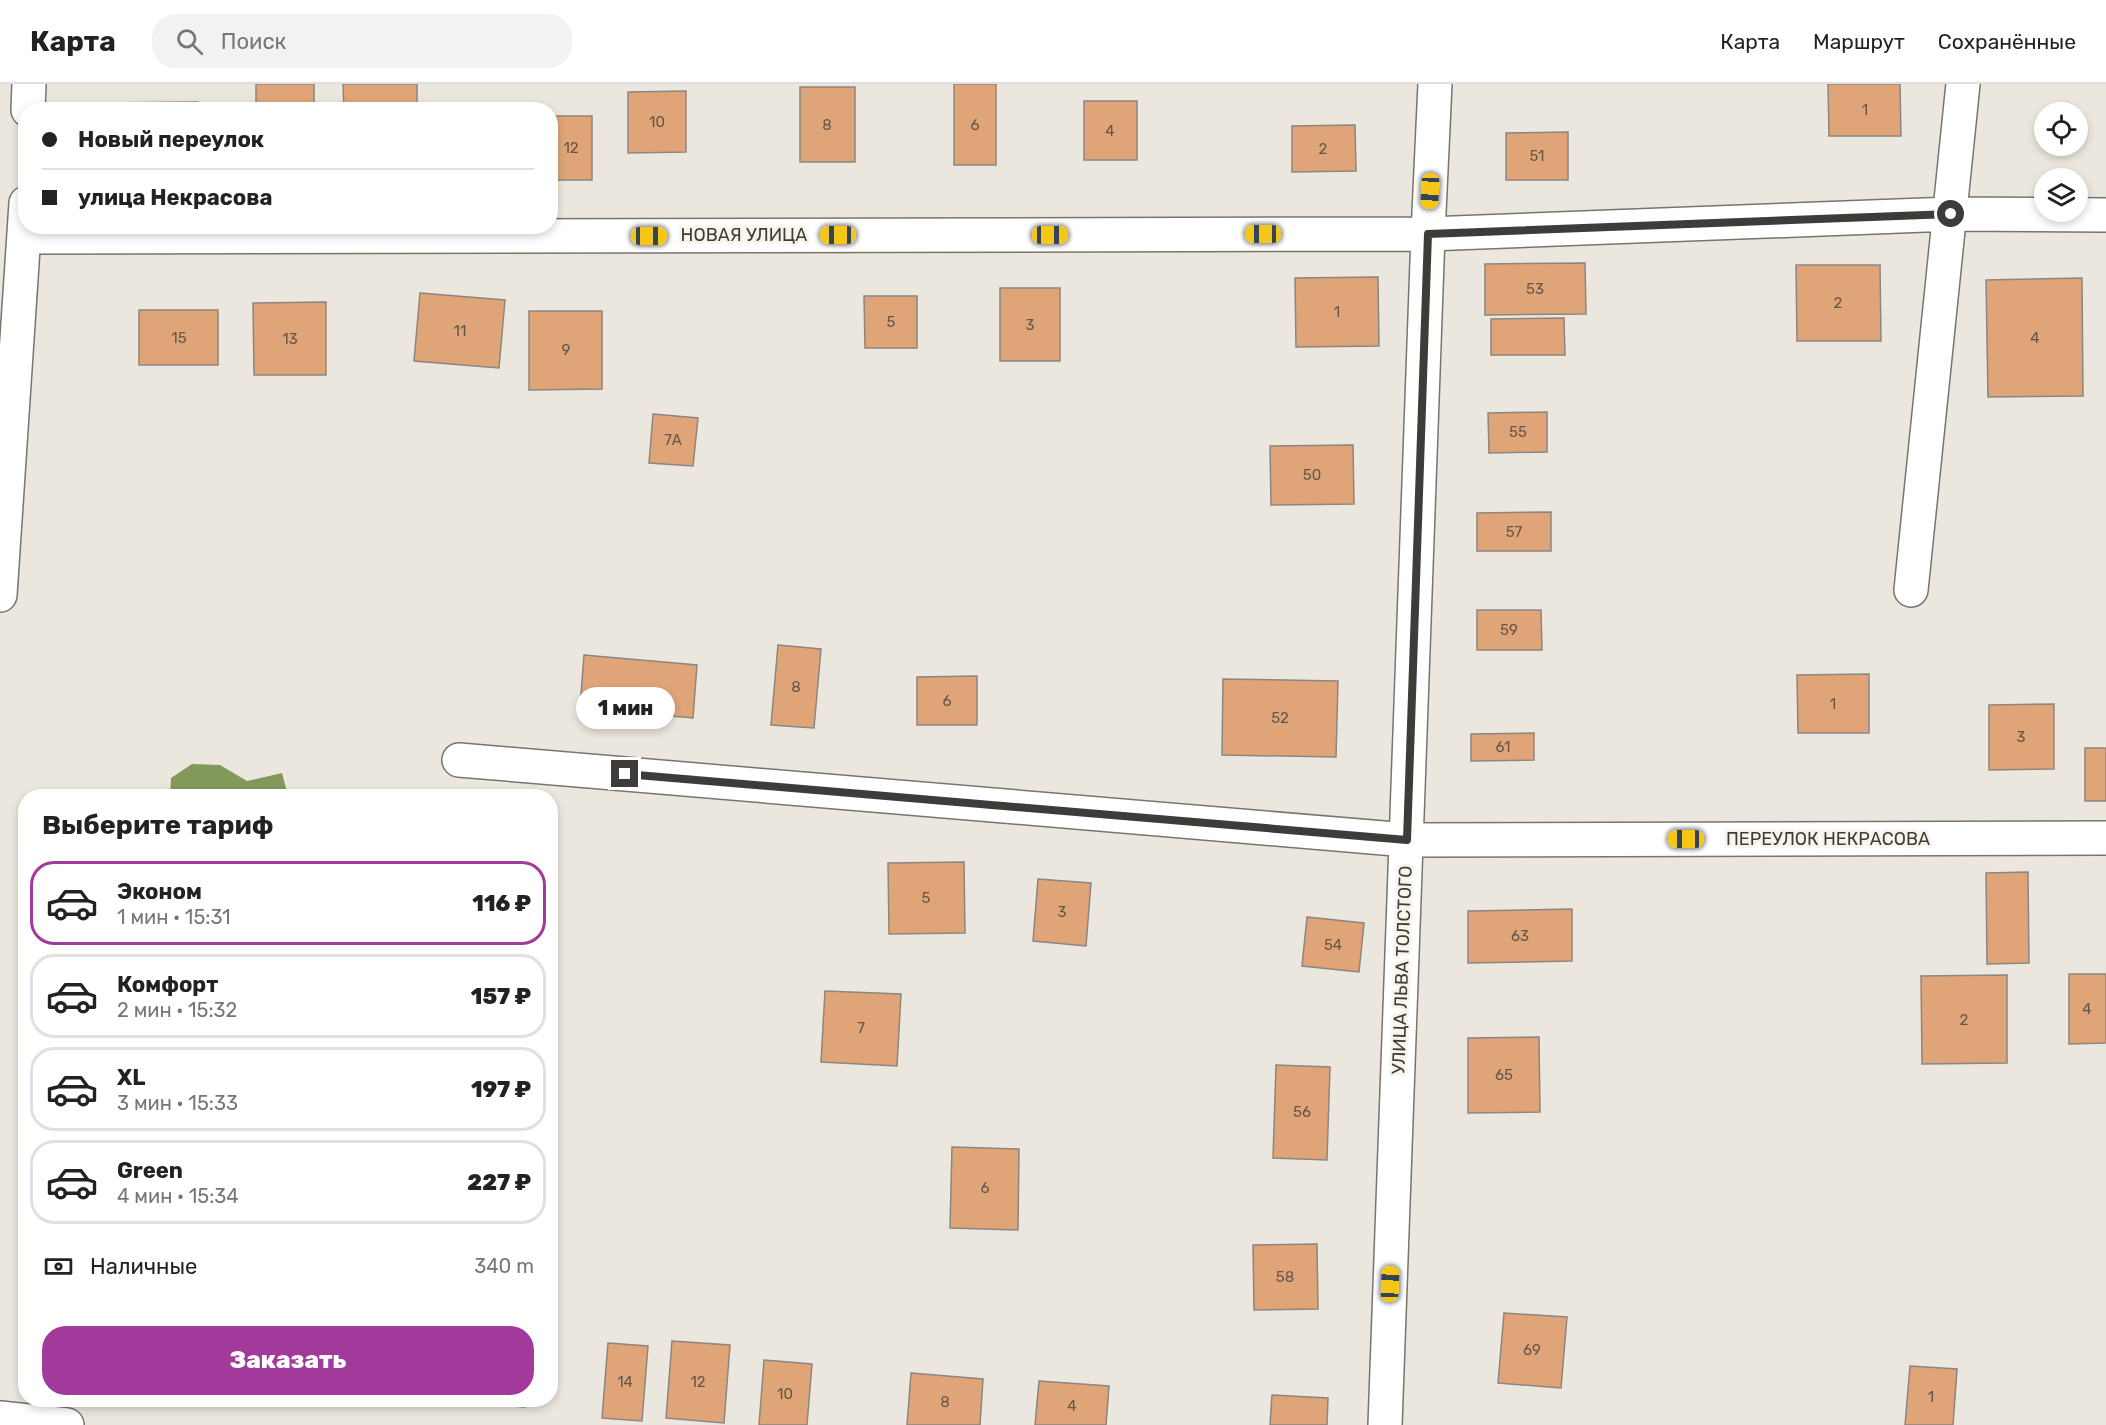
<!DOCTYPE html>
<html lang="ru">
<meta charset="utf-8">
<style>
:root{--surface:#fff;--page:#f2f2f2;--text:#222;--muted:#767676;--line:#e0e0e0;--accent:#a23a9c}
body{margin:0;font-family:Rubik,sans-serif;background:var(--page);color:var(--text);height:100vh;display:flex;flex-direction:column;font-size:22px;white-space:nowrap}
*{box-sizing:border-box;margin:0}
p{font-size:20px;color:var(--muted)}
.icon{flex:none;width:33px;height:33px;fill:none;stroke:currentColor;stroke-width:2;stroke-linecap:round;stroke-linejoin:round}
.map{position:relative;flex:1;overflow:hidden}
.panel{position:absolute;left:18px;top:705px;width:540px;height:618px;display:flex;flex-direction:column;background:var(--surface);border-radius:24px;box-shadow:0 3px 9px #0003}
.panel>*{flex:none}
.top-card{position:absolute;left:18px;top:18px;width:540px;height:132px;border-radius:24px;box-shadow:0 3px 9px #0003;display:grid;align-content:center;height:132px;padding:0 24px;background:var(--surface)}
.fabs{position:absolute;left:2034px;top:18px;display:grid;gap:12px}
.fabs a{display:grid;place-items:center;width:54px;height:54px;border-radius:50%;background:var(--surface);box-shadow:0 3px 9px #0003;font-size:30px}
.end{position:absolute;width:27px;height:27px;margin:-14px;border:8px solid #3e3c38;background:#fff;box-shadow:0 0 0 3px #fff}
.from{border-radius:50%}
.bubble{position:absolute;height:42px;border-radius:21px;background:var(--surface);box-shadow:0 3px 9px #0003;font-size:20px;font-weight:800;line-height:42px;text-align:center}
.car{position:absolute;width:18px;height:36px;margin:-18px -9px;border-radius:8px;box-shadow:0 0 4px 2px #0007;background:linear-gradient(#f5c518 24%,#345 0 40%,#f5c518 0 76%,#345 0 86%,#f5c518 0)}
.top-card b{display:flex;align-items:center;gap:21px;height:57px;font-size:22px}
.top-card b+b{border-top:2px solid var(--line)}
.top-card i{width:15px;height:15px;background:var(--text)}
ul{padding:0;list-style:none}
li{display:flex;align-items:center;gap:18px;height:84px;margin:0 12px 9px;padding:0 12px;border:3px solid var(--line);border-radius:24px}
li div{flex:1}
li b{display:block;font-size:22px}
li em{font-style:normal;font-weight:800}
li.current{border-color:var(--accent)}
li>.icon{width:54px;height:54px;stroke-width:1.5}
h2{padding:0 24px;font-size:27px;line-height:72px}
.pay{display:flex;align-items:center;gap:15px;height:66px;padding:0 24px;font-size:22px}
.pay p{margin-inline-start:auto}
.cta{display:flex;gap:12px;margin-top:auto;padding:12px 24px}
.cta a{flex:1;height:69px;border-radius:24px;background:var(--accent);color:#fff;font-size:24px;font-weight:800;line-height:69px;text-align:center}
header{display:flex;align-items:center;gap:36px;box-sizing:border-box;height:84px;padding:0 30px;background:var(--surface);border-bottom:2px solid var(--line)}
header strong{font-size:28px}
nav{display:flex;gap:33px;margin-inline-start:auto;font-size:21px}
.search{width:420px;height:54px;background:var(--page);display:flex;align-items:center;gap:15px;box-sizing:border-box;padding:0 21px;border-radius:24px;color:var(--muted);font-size:22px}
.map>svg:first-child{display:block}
.water{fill:#83995a}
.building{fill:#dfa579;stroke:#8d857f;stroke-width:1.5}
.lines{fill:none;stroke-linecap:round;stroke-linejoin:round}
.minor-casing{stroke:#79746c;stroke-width:36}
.minor{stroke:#fff;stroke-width:33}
.route{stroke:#3e3c38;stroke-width:8}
.labels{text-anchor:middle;stroke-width:6;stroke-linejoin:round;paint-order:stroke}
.number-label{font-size:15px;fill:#665648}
.street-label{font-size:18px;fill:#3e3c38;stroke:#f9f4eb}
</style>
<header>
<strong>Карта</strong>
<div class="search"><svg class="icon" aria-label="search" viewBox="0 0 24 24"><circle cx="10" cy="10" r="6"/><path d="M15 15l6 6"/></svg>Поиск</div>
<nav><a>Карта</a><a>Маршрут</a><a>Сохранённые</a></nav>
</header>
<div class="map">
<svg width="2106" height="1341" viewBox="0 0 2106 1341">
<rect width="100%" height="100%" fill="#ece7de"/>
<path class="water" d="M192 680 220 681 247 697 282 689 288 712H170L171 694Z"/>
<path class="building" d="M256 0H314V26H256Z
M343 0H417V26H344Z
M954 0H996V81H954Z
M1828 0H1900L1901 52H1829Z
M800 3H855V78H800Z
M686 7V68L628 69V8Z
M1084 17H1137V76H1084Z
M198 18V26H101V19Z
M550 32H592V96H550Z
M1355 41 1356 87 1292 88V42Z
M1568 48V96H1506V49Z
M1585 179 1586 230 1485 231V180Z
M1796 181H1880L1881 257H1797Z
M1378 193 1379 262 1296 263 1295 194Z
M2082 194 2083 312 1988 313 1986 196Z
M1000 204H1060V277H1000Z
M420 209 505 216 499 284 414 277Z
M864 212H917V264H865Z
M326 218V291H254L253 219Z
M139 226H218V281H139Z
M529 227H602V305L529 306Z
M1564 234 1565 271H1491V235Z
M1547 328V368L1489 369 1488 329Z
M653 330 698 334 693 382 649 379Z
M1353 361 1354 420 1271 421 1270 362Z
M1551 428V467H1477V429Z
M1477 526H1541L1542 566H1477Z
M778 561 821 565 814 644 771 641Z
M584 571 697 581 693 634 580 624Z
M1869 590V649H1798L1797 591Z
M977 592V641H917V593Z
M1223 595 1338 597 1336 673 1222 671Z
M2054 620V685L1989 686V621Z
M1534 649V676L1471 677V650Z
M2085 664H2106V717H2085Z
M964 778 965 849 889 850 888 779Z
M2028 788 2029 879 1987 880 1986 789Z
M1038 795 1091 799 1086 862 1033 857Z
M1572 825V877L1468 879V827Z
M1307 833 1364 839 1359 888 1302 882Z
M2069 890H2106V959L2069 960Z
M2007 891V979L1922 980 1921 892Z
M825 907 901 910 897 982 821 978Z
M1539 953 1540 1028 1468 1029V954Z
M1276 981 1330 983 1327 1076 1273 1074Z
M952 1063 1019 1065 1018 1146 950 1144Z
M550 1074H557L553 1153H550Z
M1317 1160 1318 1225 1254 1226 1253 1161Z
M1504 1229 1567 1233 1561 1304 1498 1299Z
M672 1257 730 1261 724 1339 666 1334Z
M608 1259 648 1262 642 1337 602 1334Z
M764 1276 812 1280 807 1341H759Z
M1910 1282 1957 1285 1953 1341H1905Z
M911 1289 983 1295 980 1341H907Z
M1039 1297 1109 1302 1106 1341H1035Z
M1272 1311 1328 1314 1327 1341H1270Z
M462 1316H525V1323L461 1318Z"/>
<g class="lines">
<g class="minor-casing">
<path id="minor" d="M28 26 29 0
M25 153 1428 150 1951 130 2106 131
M1911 506 1963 0
M0 511 26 119
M459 676 1407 756 2106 754
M0 1334 67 1341
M1385 1341 1428 150 1435 0"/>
</g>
<use href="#minor" class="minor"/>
</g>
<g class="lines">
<path class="route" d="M625 690 1407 756 1428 150 1951 130"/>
</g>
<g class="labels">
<g class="number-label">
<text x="1865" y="31">1</text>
<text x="657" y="43">10</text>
<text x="827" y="46">8</text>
<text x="975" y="46">6</text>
<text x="1110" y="52">4</text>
<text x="571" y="69">12</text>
<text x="1323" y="70">2</text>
<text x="1537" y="77">51</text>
<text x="1535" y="210">53</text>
<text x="1838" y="224">2</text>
<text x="1337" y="233">1</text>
<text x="891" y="243">5</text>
<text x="1030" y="246">3</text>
<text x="460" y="252">11</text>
<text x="179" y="259">15</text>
<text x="2035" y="259">4</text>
<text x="290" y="260">13</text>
<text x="566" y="271">9</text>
<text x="1518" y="353">55</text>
<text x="673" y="361">7А</text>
<text x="1312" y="396">50</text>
<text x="1514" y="453">57</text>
<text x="1509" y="551">59</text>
<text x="796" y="608">8</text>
<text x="947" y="622">6</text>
<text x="1833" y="625">1</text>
<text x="1280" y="639">52</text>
<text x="2021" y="658">3</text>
<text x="1503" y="668">61</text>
<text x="926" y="819">5</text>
<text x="1062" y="833">3</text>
<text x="1520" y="857">63</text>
<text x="1333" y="866">54</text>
<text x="2087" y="930">4</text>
<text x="1964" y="941">2</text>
<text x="861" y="949">7</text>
<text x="1504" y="996">65</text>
<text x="1302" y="1033">56</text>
<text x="985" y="1109">6</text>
<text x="1285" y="1198">58</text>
<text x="1532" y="1271">69</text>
<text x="625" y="1303">14</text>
<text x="698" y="1303">12</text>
<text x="785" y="1315">10</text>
<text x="1931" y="1318">1</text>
<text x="945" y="1323">8</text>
<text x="1072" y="1327">4</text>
</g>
<g class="street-label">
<text x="744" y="157">НОВАЯ УЛИЦА</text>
<text x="1828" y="761">ПЕРЕУЛОК НЕКРАСОВА</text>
<text transform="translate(1402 886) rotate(-88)" y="6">УЛИЦА ЛЬВА ТОЛСТОГО</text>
</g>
</g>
</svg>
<div class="fabs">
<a><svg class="icon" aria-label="locate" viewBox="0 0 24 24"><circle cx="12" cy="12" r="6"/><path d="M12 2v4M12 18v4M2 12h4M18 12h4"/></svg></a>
<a><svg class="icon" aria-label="layers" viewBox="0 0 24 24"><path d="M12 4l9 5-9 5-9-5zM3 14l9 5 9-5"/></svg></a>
</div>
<i class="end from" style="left:1951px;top:130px"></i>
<i class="end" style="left:625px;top:690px"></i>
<div class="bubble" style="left:576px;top:603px;width:99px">1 мин</div>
<i class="car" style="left:1430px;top:107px;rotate:183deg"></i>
<i class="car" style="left:1263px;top:150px;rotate:270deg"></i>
<i class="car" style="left:838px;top:151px;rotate:270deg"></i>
<i class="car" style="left:1050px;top:151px;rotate:90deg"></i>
<i class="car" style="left:649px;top:152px;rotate:90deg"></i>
<i class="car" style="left:1686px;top:755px;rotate:270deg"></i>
<i class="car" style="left:1390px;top:1200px;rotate:2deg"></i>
<div class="top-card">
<b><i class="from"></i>Новый переулок</b>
<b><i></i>улица Некрасова</b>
</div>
<section class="panel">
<h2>Выберите тариф</h2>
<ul>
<li class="current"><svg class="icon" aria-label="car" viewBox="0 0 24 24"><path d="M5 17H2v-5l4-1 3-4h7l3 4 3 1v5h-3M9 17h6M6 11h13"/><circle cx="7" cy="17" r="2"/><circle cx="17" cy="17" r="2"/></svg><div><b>Эконом</b><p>1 мин · 15:31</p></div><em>116 ₽</em></li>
<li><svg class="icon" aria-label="car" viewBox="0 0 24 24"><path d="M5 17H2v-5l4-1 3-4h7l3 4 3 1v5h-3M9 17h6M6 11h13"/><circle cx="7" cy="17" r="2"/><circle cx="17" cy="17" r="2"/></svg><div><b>Комфорт</b><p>2 мин · 15:32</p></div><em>157 ₽</em></li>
<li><svg class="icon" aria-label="car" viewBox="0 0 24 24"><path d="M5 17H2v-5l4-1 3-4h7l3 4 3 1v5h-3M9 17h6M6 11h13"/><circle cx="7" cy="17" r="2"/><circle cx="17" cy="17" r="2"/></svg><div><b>XL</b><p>3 мин · 15:33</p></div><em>197 ₽</em></li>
<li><svg class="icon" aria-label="car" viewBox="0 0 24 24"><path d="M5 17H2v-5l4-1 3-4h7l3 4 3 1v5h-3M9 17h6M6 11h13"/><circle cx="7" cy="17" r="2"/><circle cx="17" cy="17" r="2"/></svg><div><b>Green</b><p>4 мин · 15:34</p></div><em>227 ₽</em></li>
</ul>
<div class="pay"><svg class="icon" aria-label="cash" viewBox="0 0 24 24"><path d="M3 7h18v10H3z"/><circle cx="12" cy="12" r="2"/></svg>Наличные<p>340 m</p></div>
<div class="cta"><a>Заказать</a></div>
</section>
</div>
